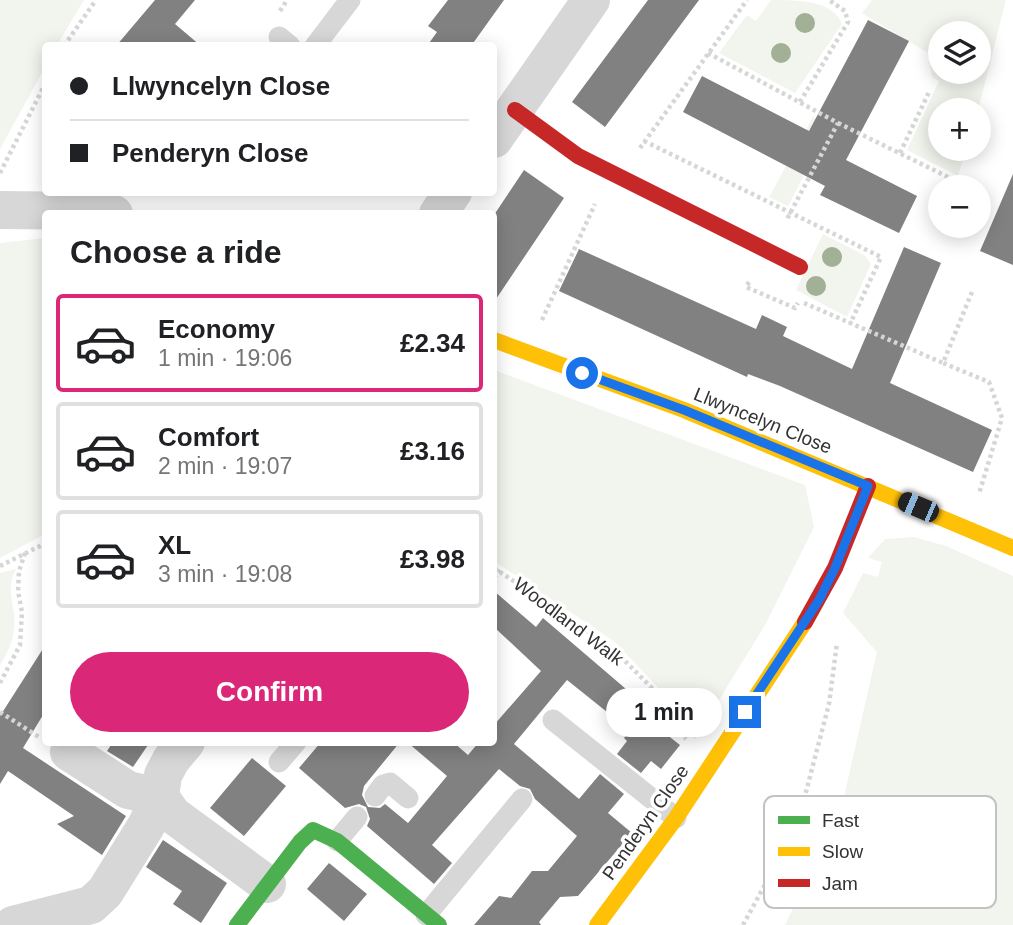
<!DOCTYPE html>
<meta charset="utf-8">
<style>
:root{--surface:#fff;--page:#f6f6f6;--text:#202124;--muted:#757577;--line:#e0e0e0;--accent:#db2777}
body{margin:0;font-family:Arial,sans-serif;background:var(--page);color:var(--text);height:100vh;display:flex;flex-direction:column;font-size:26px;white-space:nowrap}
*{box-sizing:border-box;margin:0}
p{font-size:23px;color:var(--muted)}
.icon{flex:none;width:38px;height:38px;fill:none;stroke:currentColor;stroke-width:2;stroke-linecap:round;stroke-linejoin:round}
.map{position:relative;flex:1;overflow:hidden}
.sheet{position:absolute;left:42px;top:210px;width:455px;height:536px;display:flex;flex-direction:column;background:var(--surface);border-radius:7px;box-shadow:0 4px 18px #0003}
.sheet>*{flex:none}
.top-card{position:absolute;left:42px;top:42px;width:455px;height:154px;border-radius:7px;box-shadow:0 4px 18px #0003;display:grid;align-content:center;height:154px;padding:0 28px;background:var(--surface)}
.controls{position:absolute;left:928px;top:21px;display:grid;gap:14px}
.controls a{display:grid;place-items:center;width:63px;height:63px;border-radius:50%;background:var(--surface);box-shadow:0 4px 18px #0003;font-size:35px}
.end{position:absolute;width:32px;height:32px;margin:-16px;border:9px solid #1a73e8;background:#fff;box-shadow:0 0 0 4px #fff}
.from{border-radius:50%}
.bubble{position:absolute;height:49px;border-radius:24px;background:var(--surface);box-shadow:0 4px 18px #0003;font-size:23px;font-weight:600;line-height:49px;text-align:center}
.car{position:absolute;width:21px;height:42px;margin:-21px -10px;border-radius:9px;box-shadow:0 0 5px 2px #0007;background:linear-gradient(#222 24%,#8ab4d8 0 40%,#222 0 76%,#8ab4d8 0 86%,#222 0)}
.top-card b{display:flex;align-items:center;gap:24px;height:66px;font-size:26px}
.top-card b+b{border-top:2px solid var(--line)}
.top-card i{width:18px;height:18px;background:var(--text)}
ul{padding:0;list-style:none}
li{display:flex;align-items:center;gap:21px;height:98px;margin:0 14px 10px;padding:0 14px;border:4px solid var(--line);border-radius:7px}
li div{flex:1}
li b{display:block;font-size:26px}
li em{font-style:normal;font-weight:600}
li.current{border-color:var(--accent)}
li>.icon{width:63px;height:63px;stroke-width:1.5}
h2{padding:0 28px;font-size:32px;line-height:84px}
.cta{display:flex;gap:14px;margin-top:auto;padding:14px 28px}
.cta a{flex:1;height:80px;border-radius:42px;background:var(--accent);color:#fff;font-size:28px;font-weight:600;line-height:80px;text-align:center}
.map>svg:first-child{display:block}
.green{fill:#f1f5ed;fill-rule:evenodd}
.building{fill:#818181}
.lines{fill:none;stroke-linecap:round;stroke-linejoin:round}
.path{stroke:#d6d6d6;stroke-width:4.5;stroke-dasharray:3.5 3.5;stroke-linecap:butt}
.lane{stroke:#d7d7d7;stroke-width:21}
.street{stroke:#d7d7d7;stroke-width:38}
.fast{stroke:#4caf50;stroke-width:16}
.slow{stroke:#ffc107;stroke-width:16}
.jam{stroke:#c62828;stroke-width:16}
.tree{fill:#a2b095}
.route{stroke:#1a73e8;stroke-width:9}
.labels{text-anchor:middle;stroke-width:7;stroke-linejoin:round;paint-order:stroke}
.street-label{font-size:19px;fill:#333;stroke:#fff}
.key{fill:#fff;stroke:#c2c2c2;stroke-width:2}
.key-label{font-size:19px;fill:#333}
</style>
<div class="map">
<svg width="1013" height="925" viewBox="0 0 1013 925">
<rect width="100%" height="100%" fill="#fff"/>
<path class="green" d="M0 0H84L57 45 46 46 45 67 0 149Z
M771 0C797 0 833 0 842 24L795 93 719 53 747 15 756 21Z
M872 0H1006L978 110H940V149H966L958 176 907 150 939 81 932 77 928 53 862 13ZM940 33H978V72H940Z
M813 117 830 126 788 206 769 197Z
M823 234 864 255 871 264 847 317 796 290Z
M45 238V534L0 558V243Z
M494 370 805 485 814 527 765 625 695 739 674 716 664 694 615 642 494 561Z
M914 537 946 546 1013 576V925H785L843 801 877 652 843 613 863 573 878 577 882 562 868 558 885 539Z
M16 569C4 589 17 608 14 629 13 643 7 653 0 665V573Z"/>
<path class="building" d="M155 0H195L175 24 201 46H116Z
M448 0H504L471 46H427L437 32 428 26Z
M648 0H699L605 127 572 102Z
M868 20 909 41 846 160 917 196 899 233 820 195 825 186 683 112 702 76 809 131Z
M524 170 564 198 494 302V215Z
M1013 174V265L980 251Z
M904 247 941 263 890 383 992 430 973 472 780 386 748 374 747 377 559 291 579 249 756 329 762 315 787 327 783 336 852 369Z
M494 591 536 627 543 618 626 689 607 712 567 680 514 744 579 799 600 774 624 794 608 813 632 833 578 896 560 897 539 922 541 925H474L499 896 511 898 532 871H548L577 836 535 799 530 789 520 786 499 769 432 845 452 863 434 884 367 826 370 819 366 807 359 804 345 808 299 768 321 742H400L364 786 362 795 368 807 380 808 385 804 408 823 447 776 407 742H453L468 755 479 742H494V725L541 671 494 627Z
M46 644V710L23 748 126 816 102 855 57 824 74 816 8 771 0 784V716Z
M642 715 680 745 661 769 651 761 641 773 617 754 627 741 624 738Z
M113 742H150L133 767 107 751Z
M252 758 286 786 244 836 210 808Z
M163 840 227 883 201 923 173 904 182 891 146 867Z
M329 863 367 894 344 921 307 889Z"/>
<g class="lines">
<path class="path" d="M280 11 287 0
M64 46 96 0
M708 53 838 123 786 221
M800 102 848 22 845 11 829 0
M838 123 950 178
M644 141 881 257 850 324
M640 148 747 0
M900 153 930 90
M0 173 46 82
M749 282 746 287 795 308 798 303
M972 292 943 363 989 382 1002 418 979 494
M804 303 943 363
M542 320 595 204
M0 566 46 543
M494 568 576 623 620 656 652 688 674 728 686 739
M494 578 500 570
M0 683 20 645 22 612 18 591 19 571 25 553
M0 712 39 737
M743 925 797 826 829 704 837 643"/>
<path class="lane" d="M279 37 290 46
M315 46 350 0
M553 720 676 818
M279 762 296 742
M375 796 383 785 390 783 408 798
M337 841 357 817
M426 915 522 799"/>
<path class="street" d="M494 139 591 0
M0 210 97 211 114 214
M438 214 453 192
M69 752 128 790 160 797 173 815 267 884
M13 925 91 905 105 892 146 826 160 797 163 775 171 760 186 742"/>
<path class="fast" d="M237 925 300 842 313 830 337 841 439 925"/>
<path class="slow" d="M494 340 684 410 1013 548
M597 925 676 818 805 622"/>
<path class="jam" d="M515 110 578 156 800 267
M805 622 835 568 868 486"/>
</g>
<g class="tree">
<circle cx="805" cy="23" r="10"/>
<circle cx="781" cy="53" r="10"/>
<circle cx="832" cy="257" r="10"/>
<circle cx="816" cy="286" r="10"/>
</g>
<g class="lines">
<path class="route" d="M582 373 684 410 868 486 835 568 819 600 745 712"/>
</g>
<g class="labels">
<g class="street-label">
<text transform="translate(763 420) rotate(22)" y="7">Llwyncelyn Close</text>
<text transform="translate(569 621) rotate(37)" y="7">Woodland Walk</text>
<text transform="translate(645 822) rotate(-55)" y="7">Penderyn Close</text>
</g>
</g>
<rect x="764" y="796" width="232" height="112" rx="10" class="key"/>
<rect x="778" y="816" width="32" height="8" fill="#4caf50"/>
<rect x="778" y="847" width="32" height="9" fill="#ffc107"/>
<rect x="778" y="879" width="32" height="8" fill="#c62828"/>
<g class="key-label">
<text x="822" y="827">Fast</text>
<text x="822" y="858">Slow</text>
<text x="822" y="890">Jam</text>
</g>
</svg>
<div class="controls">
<a><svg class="icon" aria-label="layers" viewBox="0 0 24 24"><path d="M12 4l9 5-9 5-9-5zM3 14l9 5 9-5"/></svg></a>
<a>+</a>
<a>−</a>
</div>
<i class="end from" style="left:582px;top:373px"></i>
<i class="end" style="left:745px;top:712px"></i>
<div class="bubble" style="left:606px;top:688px;width:116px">1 min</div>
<i class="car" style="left:918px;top:507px;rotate:293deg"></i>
<div class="top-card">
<b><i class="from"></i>Llwyncelyn Close</b>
<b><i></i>Penderyn Close</b>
</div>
<section class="sheet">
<h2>Choose a ride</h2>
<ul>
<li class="current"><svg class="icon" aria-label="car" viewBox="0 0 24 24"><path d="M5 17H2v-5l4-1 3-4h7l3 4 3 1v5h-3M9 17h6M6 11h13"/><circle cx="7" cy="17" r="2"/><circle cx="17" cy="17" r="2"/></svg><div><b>Economy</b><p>1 min · 19:06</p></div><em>£2.34</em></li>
<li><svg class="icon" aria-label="car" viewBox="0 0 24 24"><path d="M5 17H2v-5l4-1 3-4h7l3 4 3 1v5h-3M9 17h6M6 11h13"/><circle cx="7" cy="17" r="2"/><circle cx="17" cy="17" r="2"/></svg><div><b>Comfort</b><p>2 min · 19:07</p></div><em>£3.16</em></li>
<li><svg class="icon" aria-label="car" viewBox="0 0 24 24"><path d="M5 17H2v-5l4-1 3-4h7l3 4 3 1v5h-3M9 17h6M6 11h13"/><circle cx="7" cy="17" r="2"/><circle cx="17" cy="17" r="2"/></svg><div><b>XL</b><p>3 min · 19:08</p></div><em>£3.98</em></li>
</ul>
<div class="cta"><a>Confirm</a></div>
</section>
</div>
